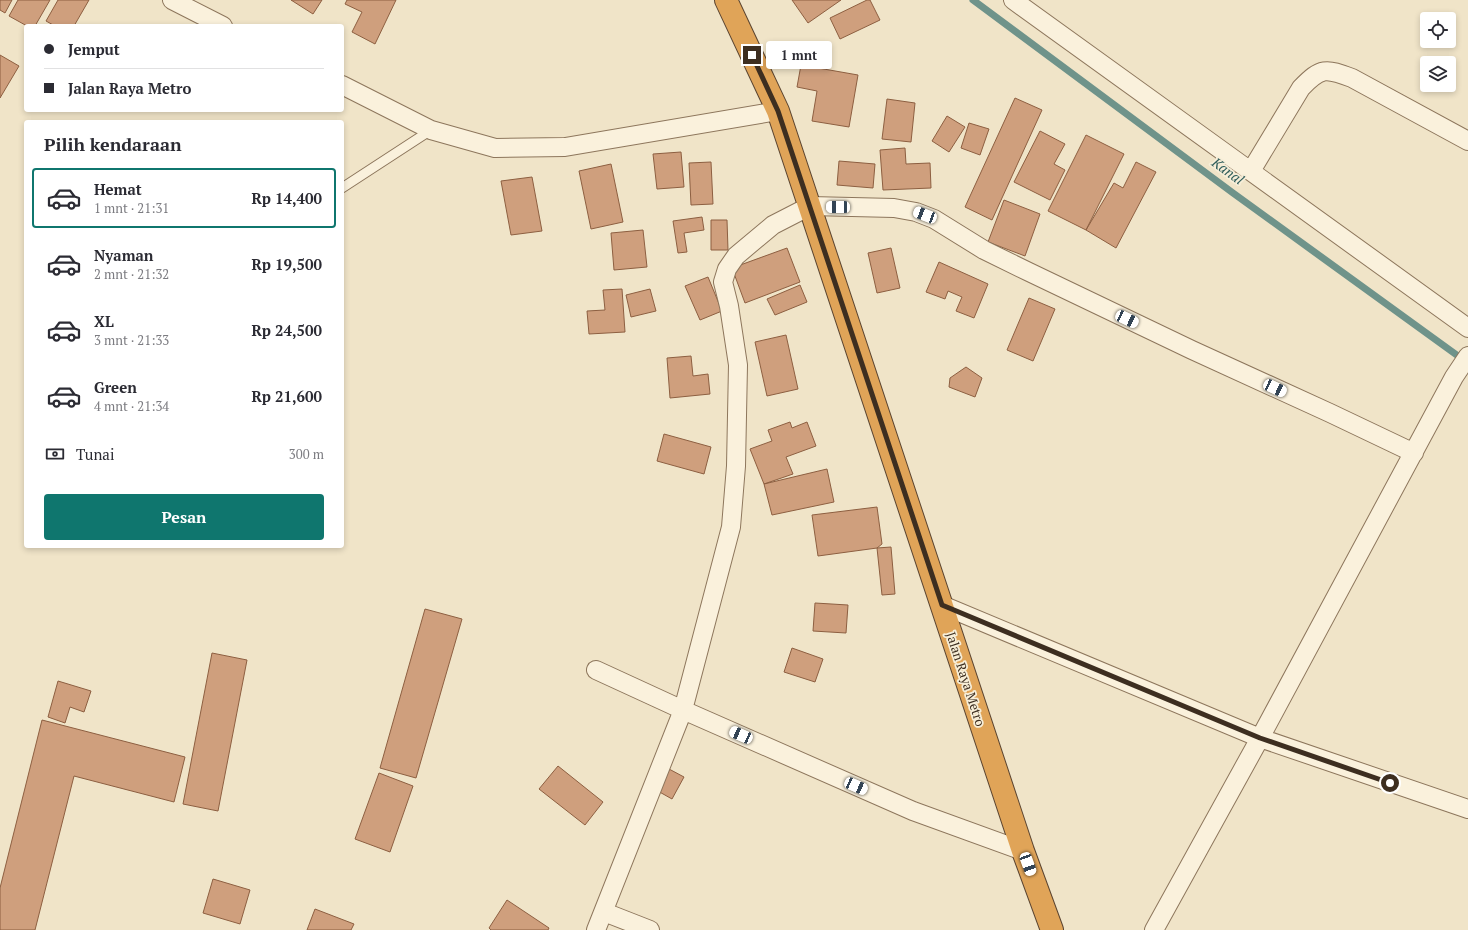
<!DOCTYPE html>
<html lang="id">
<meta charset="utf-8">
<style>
:root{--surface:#fff;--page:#f2f2f3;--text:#2b2b33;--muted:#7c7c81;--line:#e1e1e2;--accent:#0f766e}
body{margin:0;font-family:"PT Serif",serif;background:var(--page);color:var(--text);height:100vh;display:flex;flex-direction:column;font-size:15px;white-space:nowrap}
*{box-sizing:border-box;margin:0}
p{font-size:13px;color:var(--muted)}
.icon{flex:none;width:22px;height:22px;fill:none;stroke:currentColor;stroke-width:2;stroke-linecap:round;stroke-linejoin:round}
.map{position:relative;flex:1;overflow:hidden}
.sheet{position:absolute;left:24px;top:120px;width:320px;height:428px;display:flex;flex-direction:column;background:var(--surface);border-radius:4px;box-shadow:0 2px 6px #0003}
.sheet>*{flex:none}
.banner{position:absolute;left:24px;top:24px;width:320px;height:88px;border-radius:4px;box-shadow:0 2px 6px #0003;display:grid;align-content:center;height:88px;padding:0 20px;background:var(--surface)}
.buttons{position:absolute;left:1420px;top:12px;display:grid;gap:8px}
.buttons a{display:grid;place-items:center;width:36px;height:36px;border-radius:4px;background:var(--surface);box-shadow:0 2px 6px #0003;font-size:20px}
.end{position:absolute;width:18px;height:18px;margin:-9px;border:5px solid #3d2e20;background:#fff;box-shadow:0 0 0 2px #fff}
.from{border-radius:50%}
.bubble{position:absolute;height:28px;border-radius:4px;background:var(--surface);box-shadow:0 2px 6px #0003;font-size:13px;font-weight:700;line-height:28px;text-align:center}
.car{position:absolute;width:12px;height:24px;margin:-12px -6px;border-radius:5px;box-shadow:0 0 3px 1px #0007;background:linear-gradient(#fff 24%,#345 0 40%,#fff 0 76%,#345 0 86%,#fff 0)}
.banner b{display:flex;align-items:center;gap:14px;height:38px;font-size:15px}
.banner b+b{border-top:1px solid var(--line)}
.banner i{width:10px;height:10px;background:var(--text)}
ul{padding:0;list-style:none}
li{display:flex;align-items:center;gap:12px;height:60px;margin:0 8px 6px;padding:0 12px;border:2px solid transparent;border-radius:4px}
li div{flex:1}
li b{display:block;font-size:15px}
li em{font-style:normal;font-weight:700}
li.active{border-color:var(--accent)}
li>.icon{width:36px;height:36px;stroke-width:1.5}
h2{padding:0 20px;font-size:18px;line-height:48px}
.pay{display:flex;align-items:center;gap:10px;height:44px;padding:0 20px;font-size:15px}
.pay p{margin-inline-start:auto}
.primary-button{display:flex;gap:8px;margin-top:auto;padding:8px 20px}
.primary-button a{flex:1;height:46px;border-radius:4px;background:var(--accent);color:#fff;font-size:16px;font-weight:700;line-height:46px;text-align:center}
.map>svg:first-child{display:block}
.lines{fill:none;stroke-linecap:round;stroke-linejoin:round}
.stream{stroke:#6f938a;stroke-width:7}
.building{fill:#cf9f7d;stroke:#8d5f41}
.lane-casing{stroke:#8d765c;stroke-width:11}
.street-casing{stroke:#8d765c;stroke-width:20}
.highway-casing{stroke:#5b4430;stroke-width:24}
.lane{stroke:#faf1dc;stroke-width:9}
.street{stroke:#faf1dc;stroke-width:18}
.highway{stroke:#e0a458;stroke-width:22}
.route{stroke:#3d2e20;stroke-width:5}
.labels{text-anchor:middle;stroke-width:3.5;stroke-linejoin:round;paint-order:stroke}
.street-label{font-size:13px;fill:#3d2e20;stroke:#f7eed8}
.water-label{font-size:14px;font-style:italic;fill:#2f5d5a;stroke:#f7eed8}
</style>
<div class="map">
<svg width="1468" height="930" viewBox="0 0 1468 930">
<rect width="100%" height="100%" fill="#f0e4c8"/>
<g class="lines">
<path class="stream" d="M973 0 1233 193 1465 361"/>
</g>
<path class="building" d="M0 0H12L5 13 0 10Z
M18 0H50L35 26H27L9 16Z
M58 0H89L74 26H55L46 21Z
M291 0H322L313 14Z
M347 0H396L375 44 352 32 362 12 345 4Z
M792 0H841L808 23Z
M867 0H870L880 20 840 39 830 18Z
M0 55 19 66 0 98Z
M801 65 858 75 849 127 812 121 817 91 797 87Z
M1015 98 1042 110 992 220 965 207Z
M887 99 915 103 911 142 882 139Z
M947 116 965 127 949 152 932 141Z
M969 123 989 129 980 155 961 148Z
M1040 131 1065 144 1054 164 1065 170 1050 200 1014 182Z
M1086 135 1124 154 1086 230 1048 211Z
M905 148 906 164 930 163 931 188 883 190 880 150Z
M681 152 684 187 657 189 653 154Z
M839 161 875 164 873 188 837 185Z
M711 162 713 204 691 205 689 163Z
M1136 162 1156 172 1116 248 1086 230 1114 183 1123 188Z
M611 164 623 222 591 229 579 171Z
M532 177 542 231 511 235 501 181Z
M1004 200 1040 214 1025 256 988 242Z
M702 217 704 230 684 233 687 252 678 253 673 221Z
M711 220H727L728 250H711Z
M643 230 647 267 614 270 611 233Z
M787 248 800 282 745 303 732 268Z
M891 248 900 288 877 293 868 253Z
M939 262 988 284 974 318 956 311 962 297 948 291 945 299 926 292Z
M708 277 722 311 700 320 685 286Z
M800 285 807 302 775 315 767 299Z
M622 289 625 332 589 334 587 311 605 310 603 290Z
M650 289 656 311 631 317 626 295Z
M1029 298 1055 309 1033 361 1007 350Z
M786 335 798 389 767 396 755 342Z
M691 356 693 376 708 374 710 394 670 398 667 358Z
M966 367 982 378 975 397 949 387 950 378Z
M790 422 792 428 807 422 816 446 786 457 793 474 764 484 750 449 772 441 768 430Z
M664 434 711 447 704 474 657 461Z
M827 469 834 502 772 515 764 484Z
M877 507 882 544 877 548 818 556 812 515Z
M891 547 895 594 882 595 877 548Z
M815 603 848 605 846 633 813 631Z
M425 609 462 619 416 778 380 768Z
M792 648 823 659 815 682 784 672Z
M212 653 247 660 218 811 183 804Z
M58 681 91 691 84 712 70 707 65 723 48 717Z
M42 720 185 757 174 802 74 776 35 930H0V888Z
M558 766 603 802 585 825 539 789Z
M669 769 684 777 672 799 656 790Z
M379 773 413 786 390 852 355 839Z
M213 879 250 890 240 924 203 913Z
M507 900 549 928 548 930H491L489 928Z
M315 909 354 924 351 930H307Z"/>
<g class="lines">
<g class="lane-casing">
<path id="lane" d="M342 188 431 130"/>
</g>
<g class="street-casing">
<path id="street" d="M172 0 223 26
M1013 0 1468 328
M342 85 431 130 495 148 565 147 778 111
M1251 171 1301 88C1321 67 1326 68 1352 78L1468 141
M942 605 1260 738 1468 809
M596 670 683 710 913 811 1023 851
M604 912 650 930
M596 930 683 710 731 527 736 466 738 365 729 306 723 282 727 269 736 256 773 225 810 206 894 208 916 212 934 219 984 250 1029 272 1192 350 1330 413 1414 453
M1154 930 1260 738 1454 377 1468 356"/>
</g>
<g class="highway-casing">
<path id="highway" d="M726 0 778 111 1023 851 1052 930"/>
</g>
<use href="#lane" class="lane"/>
<use href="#street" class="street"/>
<use href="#highway" class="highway"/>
</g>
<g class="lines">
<path class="route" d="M752 55 778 111 942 605 1260 738 1390 783"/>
</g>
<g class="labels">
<g class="street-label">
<text transform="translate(966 679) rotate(72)" y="5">Jalan Raya Metro</text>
</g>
<g class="water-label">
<text transform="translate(1228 171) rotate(36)" y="5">Kanal</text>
</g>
</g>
</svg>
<div class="buttons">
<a><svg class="icon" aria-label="locate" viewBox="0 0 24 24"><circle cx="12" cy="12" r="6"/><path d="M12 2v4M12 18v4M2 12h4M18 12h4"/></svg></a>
<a><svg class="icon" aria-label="layers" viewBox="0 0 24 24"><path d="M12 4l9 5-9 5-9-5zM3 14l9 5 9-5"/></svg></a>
</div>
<i class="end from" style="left:1390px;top:783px"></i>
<i class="end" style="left:752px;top:55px"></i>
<div class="bubble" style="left:766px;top:41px;width:66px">1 mnt</div>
<i class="car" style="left:838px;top:207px;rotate:271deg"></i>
<i class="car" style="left:925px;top:215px;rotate:291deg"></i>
<i class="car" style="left:1127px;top:319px;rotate:115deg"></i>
<i class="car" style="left:1275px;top:388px;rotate:115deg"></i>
<i class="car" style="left:741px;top:735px;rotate:294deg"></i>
<i class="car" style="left:856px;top:786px;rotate:114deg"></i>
<i class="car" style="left:1028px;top:864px;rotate:160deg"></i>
<div class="banner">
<b><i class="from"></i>Jemput</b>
<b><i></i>Jalan Raya Metro</b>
</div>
<section class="sheet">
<h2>Pilih kendaraan</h2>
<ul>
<li class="active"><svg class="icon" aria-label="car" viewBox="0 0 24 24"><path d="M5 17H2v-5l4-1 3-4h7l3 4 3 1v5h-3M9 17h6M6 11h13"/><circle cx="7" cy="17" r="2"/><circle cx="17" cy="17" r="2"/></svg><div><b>Hemat</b><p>1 mnt · 21:31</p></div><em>Rp 14,400</em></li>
<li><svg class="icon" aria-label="car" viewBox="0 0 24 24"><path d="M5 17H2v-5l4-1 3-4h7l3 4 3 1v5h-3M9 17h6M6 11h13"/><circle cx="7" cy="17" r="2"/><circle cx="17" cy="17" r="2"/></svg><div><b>Nyaman</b><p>2 mnt · 21:32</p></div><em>Rp 19,500</em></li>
<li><svg class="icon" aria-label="car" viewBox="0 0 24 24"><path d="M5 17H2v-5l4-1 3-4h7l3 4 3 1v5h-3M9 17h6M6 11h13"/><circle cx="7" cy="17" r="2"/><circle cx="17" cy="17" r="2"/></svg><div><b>XL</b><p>3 mnt · 21:33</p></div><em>Rp 24,500</em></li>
<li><svg class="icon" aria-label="car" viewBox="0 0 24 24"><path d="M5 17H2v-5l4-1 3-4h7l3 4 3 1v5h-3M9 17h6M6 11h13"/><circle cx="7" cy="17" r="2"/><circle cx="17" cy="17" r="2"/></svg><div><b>Green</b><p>4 mnt · 21:34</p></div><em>Rp 21,600</em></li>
</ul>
<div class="pay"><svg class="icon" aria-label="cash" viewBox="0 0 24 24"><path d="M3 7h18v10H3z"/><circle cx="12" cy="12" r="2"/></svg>Tunai<p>300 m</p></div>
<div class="primary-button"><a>Pesan</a></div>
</section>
</div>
